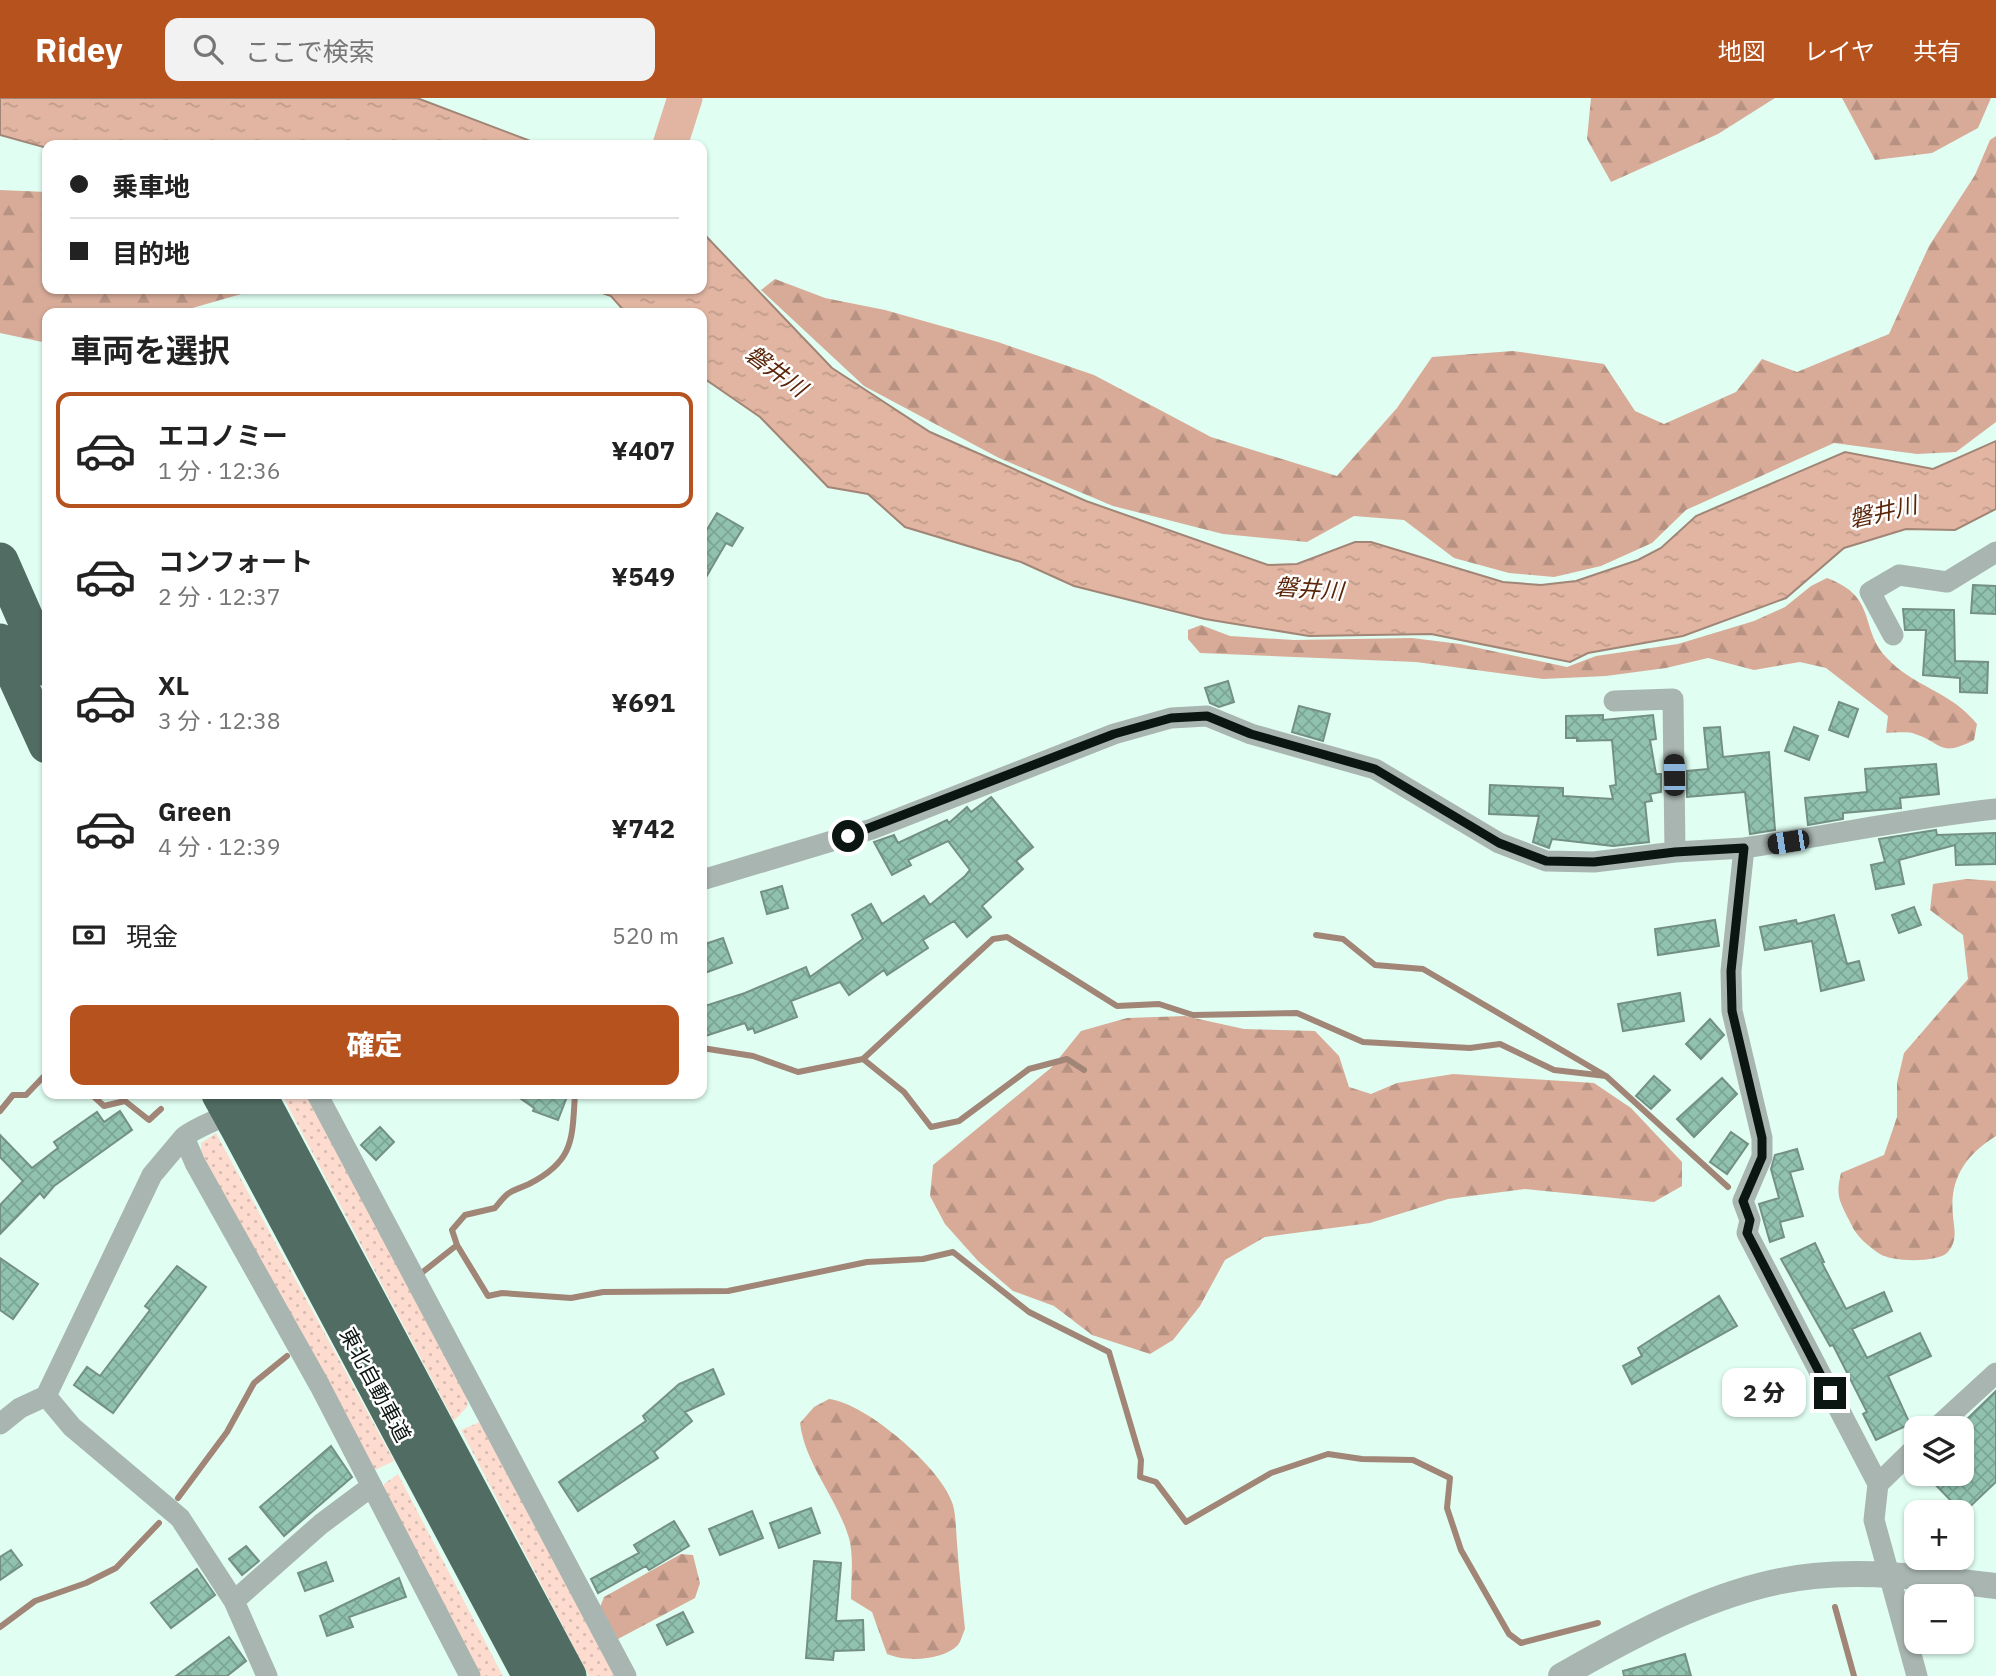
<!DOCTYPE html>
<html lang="ja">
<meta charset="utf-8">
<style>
:root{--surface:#fff;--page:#f2f2f2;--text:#222;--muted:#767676;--line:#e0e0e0;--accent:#b6521e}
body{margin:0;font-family:"IBM Plex Sans","Noto Sans JP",sans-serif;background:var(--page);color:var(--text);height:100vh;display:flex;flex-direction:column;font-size:26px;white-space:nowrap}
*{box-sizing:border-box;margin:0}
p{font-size:23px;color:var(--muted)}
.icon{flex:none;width:38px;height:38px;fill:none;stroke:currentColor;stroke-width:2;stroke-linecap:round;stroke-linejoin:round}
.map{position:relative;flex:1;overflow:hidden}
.drawer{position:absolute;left:42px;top:210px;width:665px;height:791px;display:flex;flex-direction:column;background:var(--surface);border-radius:14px;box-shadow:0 2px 5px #0004}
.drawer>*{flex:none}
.banner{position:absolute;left:42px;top:42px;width:665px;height:154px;border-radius:14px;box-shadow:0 2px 5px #0004;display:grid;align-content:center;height:154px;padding:0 28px;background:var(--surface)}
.fabs{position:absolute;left:1904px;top:1318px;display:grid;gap:14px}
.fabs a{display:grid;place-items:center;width:70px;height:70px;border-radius:14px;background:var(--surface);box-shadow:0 2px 5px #0004;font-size:35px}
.end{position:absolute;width:32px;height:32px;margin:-16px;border:9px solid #0b1511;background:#fff;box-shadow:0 0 0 4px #fff}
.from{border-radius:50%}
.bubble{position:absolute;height:49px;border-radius:14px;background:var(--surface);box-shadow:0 2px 5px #0004;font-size:23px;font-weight:800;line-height:49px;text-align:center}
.car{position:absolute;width:21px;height:42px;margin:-21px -10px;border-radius:9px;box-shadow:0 0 5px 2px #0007;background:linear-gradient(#222 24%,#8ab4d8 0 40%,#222 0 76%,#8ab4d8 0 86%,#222 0)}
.banner b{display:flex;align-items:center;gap:24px;height:66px;font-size:26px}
.banner b+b{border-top:2px solid var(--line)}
.banner i{width:18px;height:18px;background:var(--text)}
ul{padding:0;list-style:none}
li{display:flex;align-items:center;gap:21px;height:116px;margin:0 14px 10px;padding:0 14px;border:4px solid transparent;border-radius:14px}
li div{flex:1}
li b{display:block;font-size:26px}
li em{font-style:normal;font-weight:800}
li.on{border-color:var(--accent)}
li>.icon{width:63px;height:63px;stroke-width:1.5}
h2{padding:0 28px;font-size:32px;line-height:84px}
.pay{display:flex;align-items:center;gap:18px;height:77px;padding:0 28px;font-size:26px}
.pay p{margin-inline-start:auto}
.primary-button{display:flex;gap:14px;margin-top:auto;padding:14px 28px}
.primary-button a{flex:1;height:80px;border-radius:14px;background:var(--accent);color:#fff;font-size:28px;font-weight:800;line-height:80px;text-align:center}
header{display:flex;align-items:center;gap:42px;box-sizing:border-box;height:98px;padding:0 35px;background:var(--accent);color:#fff}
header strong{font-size:33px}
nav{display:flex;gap:38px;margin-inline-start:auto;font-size:24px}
.search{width:490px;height:63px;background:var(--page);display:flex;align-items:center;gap:18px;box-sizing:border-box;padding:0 24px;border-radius:14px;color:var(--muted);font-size:26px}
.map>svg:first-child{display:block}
.grass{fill:url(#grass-dots)}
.forest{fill:url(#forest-firs)}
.water{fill:url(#water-ripples);stroke:#a18576;stroke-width:2}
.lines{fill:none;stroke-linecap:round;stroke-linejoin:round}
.stream{stroke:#a18576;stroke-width:6}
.river{stroke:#e1b5a2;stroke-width:35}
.building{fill:url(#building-cross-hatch);stroke:#749085;stroke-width:2}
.minor{stroke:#a9b5b0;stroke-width:21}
.tertiary{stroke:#a9b5b0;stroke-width:26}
.motorway{stroke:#516c62;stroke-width:37}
.motorway-bridge{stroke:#516c62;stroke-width:37}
.route{stroke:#0b1511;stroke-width:9}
.labels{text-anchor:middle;stroke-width:5;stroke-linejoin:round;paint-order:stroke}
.street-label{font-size:21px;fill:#0b1511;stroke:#fff}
.water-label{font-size:23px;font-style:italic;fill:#5a2407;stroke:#fff}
</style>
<header>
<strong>Ridey</strong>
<div class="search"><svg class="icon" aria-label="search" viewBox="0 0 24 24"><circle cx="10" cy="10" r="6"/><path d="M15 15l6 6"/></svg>ここで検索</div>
<nav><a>地図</a><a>レイヤ</a><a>共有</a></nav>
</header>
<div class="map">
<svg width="1996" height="1578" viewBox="0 0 1996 1578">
<defs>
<pattern id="grass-dots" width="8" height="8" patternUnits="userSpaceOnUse" patternTransform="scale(1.75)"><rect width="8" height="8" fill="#fddccf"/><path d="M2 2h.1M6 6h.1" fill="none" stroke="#d8bcb1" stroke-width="1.8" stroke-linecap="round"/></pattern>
<pattern id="forest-firs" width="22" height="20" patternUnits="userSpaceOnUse" patternTransform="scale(1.75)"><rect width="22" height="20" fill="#d7ab98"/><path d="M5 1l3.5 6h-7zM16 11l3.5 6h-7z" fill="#b79282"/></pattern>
<pattern id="water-ripples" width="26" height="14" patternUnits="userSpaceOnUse" patternTransform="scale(1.75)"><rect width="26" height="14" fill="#e1b5a2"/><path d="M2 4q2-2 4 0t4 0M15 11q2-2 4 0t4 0" fill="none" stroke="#c09b8a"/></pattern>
<pattern id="building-cross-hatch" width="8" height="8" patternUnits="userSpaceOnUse" patternTransform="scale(1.75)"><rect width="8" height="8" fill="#90c2af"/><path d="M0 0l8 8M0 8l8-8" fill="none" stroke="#7ba696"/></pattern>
</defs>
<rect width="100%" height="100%" fill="#e0fef2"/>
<path class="grass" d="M290 996H308L467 1300 468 1308 454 1323 283 999Z
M216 1035 394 1363 375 1372 369 1368 201 1058V1045Z
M480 1324 615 1578H589L461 1332Z
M398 1376 503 1578H478L384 1393V1386Z"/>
<path class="forest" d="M1591 0H1775L1718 36 1611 84 1587 41Z
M1842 0H1991L1978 30 1932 55 1875 62Z
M1996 38V324L1956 354 1917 356 1834 345 1686 412 1652 445 1601 468 1554 479 1509 475 1454 460 1404 422 1354 418 1307 444 1223 436 1113 408 999 360 864 288 761 192 775 181 825 200 885 212 998 244 1094 277 1211 339 1337 378 1397 310 1432 259 1513 253 1604 266 1635 313 1664 326 1736 294 1762 261 1797 274 1889 236 1929 148 1975 77 1990 42Z
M0 92 47 94V191H259L175 215H47V245L0 235Z
M1827 480C1878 499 1859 530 1886 559 1913 589 1951 593 1977 626L1974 642C1939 660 1943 645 1915 636 1907 633 1895 635 1886 635L1888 618 1826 570 1800 564 1754 572 1708 560 1666 570 1606 578 1543 581 1416 564 1200 555 1188 541V532L1201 527 1230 538 1294 542 1412 540 1460 546 1567 569 1596 558 1678 546 1754 523 1785 509 1811 488Z
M1966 781 1996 783V1038C1966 1057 1949 1080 1953 1118 1954 1131 1958 1142 1948 1154 1938 1165 1892 1164 1880 1156 1869 1149 1856 1138 1851 1126 1840 1104 1835 1099 1841 1075L1884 1057 1897 1019V985L1904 955 1968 881 1963 837 1930 812 1933 786Z
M1185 918 1244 931 1315 933 1339 958 1349 989 1371 996 1397 985 1453 976 1594 985 1631 1010 1682 1064V1088L1654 1104 1525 1091 1448 1101 1370 1125 1265 1139 1225 1162 1200 1208 1173 1242 1150 1256 1092 1237 1054 1208 1013 1193 978 1163 945 1126 930 1098 933 1067 1052 969 1081 933 1127 920Z
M829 1301C866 1305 943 1371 953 1407 956 1418 956 1433 957 1445 959 1473 962 1502 965 1531 963 1535 961 1543 958 1547 942 1563 906 1564 887 1556L872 1514 851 1501C851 1482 854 1459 849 1440 837 1400 805 1366 800 1325L814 1309Z
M681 1456 693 1457 700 1485 695 1500 618 1541 600 1509 604 1499Z"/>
<path class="water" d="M0 0H417L541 47H47V50L0 37Z
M702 134 832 270 930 334 1086 403 1268 467 1297 466 1355 444H1371L1503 484 1541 487 1576 483 1638 462 1661 450 1696 418 1845 354 1933 371 1996 343V411L1955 432 1906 431 1844 450 1786 500 1683 538 1588 555 1570 564 1431 536 1309 538 1205 521 1074 488 1021 464 905 429 868 396 828 389 760 319 702 279V215H626L611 198 591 191H702Z"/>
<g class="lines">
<path class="stream" d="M1316 837 1343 841 1375 867 1423 871 1606 978 1728 1089
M702 950 753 958 798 974 863 961 904 994 931 1029 959 1023 1029 971 1067 961 1084 972
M863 961 993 841 1007 839 1117 908 1159 906 1193 917 1297 915 1363 944 1470 950 1500 946 1554 972 1606 978
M91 996 104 1008 125 1003 149 1022 161 1011
M0 1013 13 997H26L47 975
M457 1147 488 1198 502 1195 571 1200 603 1194 728 1193 867 1164 923 1161 953 1154 1029 1214 1109 1254 1141 1362 1140 1379 1156 1384 1186 1424 1271 1375 1328 1356 1362 1361 1413 1362 1450 1380 1447 1410 1461 1452 1509 1536 1521 1545 1598 1525
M419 1177 457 1147 452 1132 465 1117 495 1110C510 1091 509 1095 529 1086 575 1063 572 1040 575 996
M178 1400 227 1334 254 1285 287 1258
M1835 1509 1854 1578
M0 1529 35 1503 86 1485 116 1470 159 1425"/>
<path class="river" d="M670 47 685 0"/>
</g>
<path class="building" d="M717 415 743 430 732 448 726 445 702 486V440Z
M1973 487 1996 488V516L1971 515Z
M1903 511 1954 512 1955 563 1988 564 1987 595 1960 594V580L1923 577 1926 532H1905Z
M1228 583 1234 604 1219 609 1210 605 1205 590Z
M1839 604 1858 611 1848 639 1829 632Z
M1299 608 1330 616 1323 643 1292 634Z
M1603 617V622L1653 617 1656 641 1650 642 1656 676H1661V694L1650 696 1652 703 1645 704 1649 744 1613 748 1552 741 1549 750 1533 744 1539 718 1489 716 1490 687 1563 690V698L1613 701 1610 688 1616 687 1612 642 1577 643V640H1566V618Z
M1720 629 1723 659 1769 654 1775 732 1750 736 1745 694 1687 699V673L1708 671 1704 630Z
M1794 629 1818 638 1809 662 1785 653Z
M1936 666 1939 696 1900 700 1901 710 1843 715V721L1808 727 1805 700 1867 694 1865 671Z
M991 699 1033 749 1016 763 1023 771 982 808 991 819 967 839 954 823 923 842 928 850 887 877 884 872 849 897 840 884 791 903 797 919 755 935 753 930 748 932 745 925 702 939V909L745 895 806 869 810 879 863 841 852 817 871 806 882 826 924 798 930 807 965 778 970 772 948 743 908 762 911 767 892 777 874 744 894 737 898 745 947 722 949 725 967 709 971 714Z
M1936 732 1937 737 1996 735V766L1956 767 1955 747 1899 762 1904 786 1876 791 1871 767 1885 764 1879 741Z
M782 788 788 810 767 816 761 794Z
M1914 809 1921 827 1899 835 1892 817Z
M1834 817 1847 866 1859 863 1864 882 1821 893 1812 843 1765 852 1760 829 1796 822 1797 826Z
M1715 822 1719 848 1658 857 1655 831Z
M723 840 732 865 702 876V847Z
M1680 895 1684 923 1623 933 1618 906Z
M1710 921 1724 937 1701 961 1686 946Z
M1654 978 1670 992 1651 1011 1636 998Z
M1722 980 1737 996 1694 1039 1677 1021Z
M514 996H568L558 1022 533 1013 534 1010Z
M120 1013 132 1032 54 1088 44 1100 40 1095 0 1136V1107L23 1083 0 1059V1037L32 1070 58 1050 54 1044 97 1014 104 1024Z
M380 1029 394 1044 376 1062 361 1047Z
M1731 1034 1748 1046 1727 1076 1710 1064Z
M1797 1051 1803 1071 1790 1074 1803 1118 1780 1124 1784 1139 1770 1144 1759 1106 1779 1100 1771 1071 1775 1057Z
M1815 1145 1824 1164 1822 1165 1846 1211 1884 1194 1892 1213 1852 1231 1867 1260 1920 1235 1931 1258 1888 1278 1910 1326 1876 1342 1863 1316 1867 1314 1833 1247 1830 1248 1781 1161Z
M0 1160 38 1186 13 1221 0 1212Z
M177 1168 206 1189 113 1315 74 1287 87 1269 100 1278 150 1212 145 1208Z
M1719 1198 1737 1228 1632 1286 1623 1268 1642 1258 1638 1250Z
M713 1271 724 1296 685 1314 692 1323 654 1354 658 1360 578 1413 559 1384 646 1323 643 1318 679 1286Z
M1996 1293V1384L1963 1415 1925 1376H1962V1326Z
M331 1348 352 1379 284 1438 260 1409Z
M811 1410 820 1435 779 1450 770 1425Z
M752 1413 763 1440 720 1457 709 1431Z
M674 1423 689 1448 649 1472 646 1468 598 1495 591 1481 639 1455 634 1447Z
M246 1448 259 1463 242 1477 229 1461Z
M11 1452 22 1467 0 1482V1459Z
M814 1463 841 1465 836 1523 863 1522 864 1552 834 1553 833 1562 806 1560Z
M326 1464 333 1483 305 1493 298 1475Z
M197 1471 215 1497 171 1530 151 1505Z
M399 1480 406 1499 349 1519 353 1529 327 1538 320 1518Z
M683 1514 693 1534 667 1547 657 1527Z
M229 1539 246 1563 227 1578H176Z
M1685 1556 1691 1578H1624L1623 1573Z"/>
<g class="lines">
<path class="minor" d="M1893 537 1870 494 1899 477 1947 484 1996 454
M1614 603 1673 601 1675 754
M1744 750C1828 738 1911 720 1996 711
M702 782 872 731 1114 636 1171 620 1207 618 1251 636 1375 671 1499 745 1546 763 1594 764 1675 754 1744 750 1731 873 1732 913 1762 1040V1059L1743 1103 1750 1122 1747 1135 1878 1386
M317 996 626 1578
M240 1011C223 1020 197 1028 184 1039L195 1065 320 1288 470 1578
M184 1039 152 1077 46 1298 72 1329 180 1420 234 1503 267 1578
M0 1326 20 1310 46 1298
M1936 1330 1996 1275
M1916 1349 1878 1386 1874 1422 1917 1578
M234 1503 321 1426 372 1388"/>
<path class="tertiary" d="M1561 1578C1636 1535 1727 1486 1814 1478 1875 1472 1936 1481 1996 1488"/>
<path class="motorway" d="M0 463 47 570
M0 544 47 647
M263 1006 568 1578
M236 1025 531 1578"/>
<path class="motorway-bridge" d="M220 996 236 1025
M258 996 263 1006"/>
</g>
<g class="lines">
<path class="route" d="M848 738 1114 636 1171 620 1207 618 1251 636 1375 671 1499 745 1546 763 1594 764 1675 754 1744 750 1731 873 1732 913 1762 1040V1059L1743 1103 1750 1122 1747 1135 1830 1295"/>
</g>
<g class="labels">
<g class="street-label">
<text transform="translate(375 1287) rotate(62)" y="7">東北自動車道</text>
</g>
<g class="water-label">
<text transform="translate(776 273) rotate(36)" y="8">磐井川</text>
<text transform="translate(1883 414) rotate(-13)" y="8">磐井川</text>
<text transform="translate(1309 491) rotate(4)" y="8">磐井川</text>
</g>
</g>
</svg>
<div class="fabs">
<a><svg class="icon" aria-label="layers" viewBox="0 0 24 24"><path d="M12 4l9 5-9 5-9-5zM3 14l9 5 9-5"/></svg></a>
<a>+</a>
<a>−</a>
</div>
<i class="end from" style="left:848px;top:738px"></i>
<i class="end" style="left:1830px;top:1295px"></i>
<div class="bubble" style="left:1722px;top:1270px;width:84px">2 分</div>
<i class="car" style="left:1674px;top:677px;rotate:359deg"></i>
<i class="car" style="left:1788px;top:744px;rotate:261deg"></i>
<div class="banner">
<b><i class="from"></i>乗車地</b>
<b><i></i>目的地</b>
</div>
<section class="drawer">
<h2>車両を選択</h2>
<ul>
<li class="on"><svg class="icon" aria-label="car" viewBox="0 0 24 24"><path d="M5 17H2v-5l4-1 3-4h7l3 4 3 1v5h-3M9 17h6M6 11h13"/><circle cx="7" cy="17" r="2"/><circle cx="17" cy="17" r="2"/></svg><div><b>エコノミー</b><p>1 分 · 12:36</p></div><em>¥407</em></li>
<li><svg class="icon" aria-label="car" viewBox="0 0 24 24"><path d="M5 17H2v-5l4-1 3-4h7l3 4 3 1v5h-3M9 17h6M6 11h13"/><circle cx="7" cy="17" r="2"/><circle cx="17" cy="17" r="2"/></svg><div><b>コンフォート</b><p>2 分 · 12:37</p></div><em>¥549</em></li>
<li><svg class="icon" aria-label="car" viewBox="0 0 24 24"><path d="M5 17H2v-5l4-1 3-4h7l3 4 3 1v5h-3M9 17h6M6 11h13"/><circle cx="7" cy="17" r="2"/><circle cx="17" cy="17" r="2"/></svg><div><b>XL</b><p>3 分 · 12:38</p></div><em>¥691</em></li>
<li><svg class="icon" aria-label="car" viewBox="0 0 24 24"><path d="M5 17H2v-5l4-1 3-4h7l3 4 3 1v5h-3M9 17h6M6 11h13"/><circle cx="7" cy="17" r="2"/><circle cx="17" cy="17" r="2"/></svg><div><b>Green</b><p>4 分 · 12:39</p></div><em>¥742</em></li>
</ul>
<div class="pay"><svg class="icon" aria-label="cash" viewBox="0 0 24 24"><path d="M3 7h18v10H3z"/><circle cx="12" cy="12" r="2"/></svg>現金<p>520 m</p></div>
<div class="primary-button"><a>確定</a></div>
</section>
</div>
